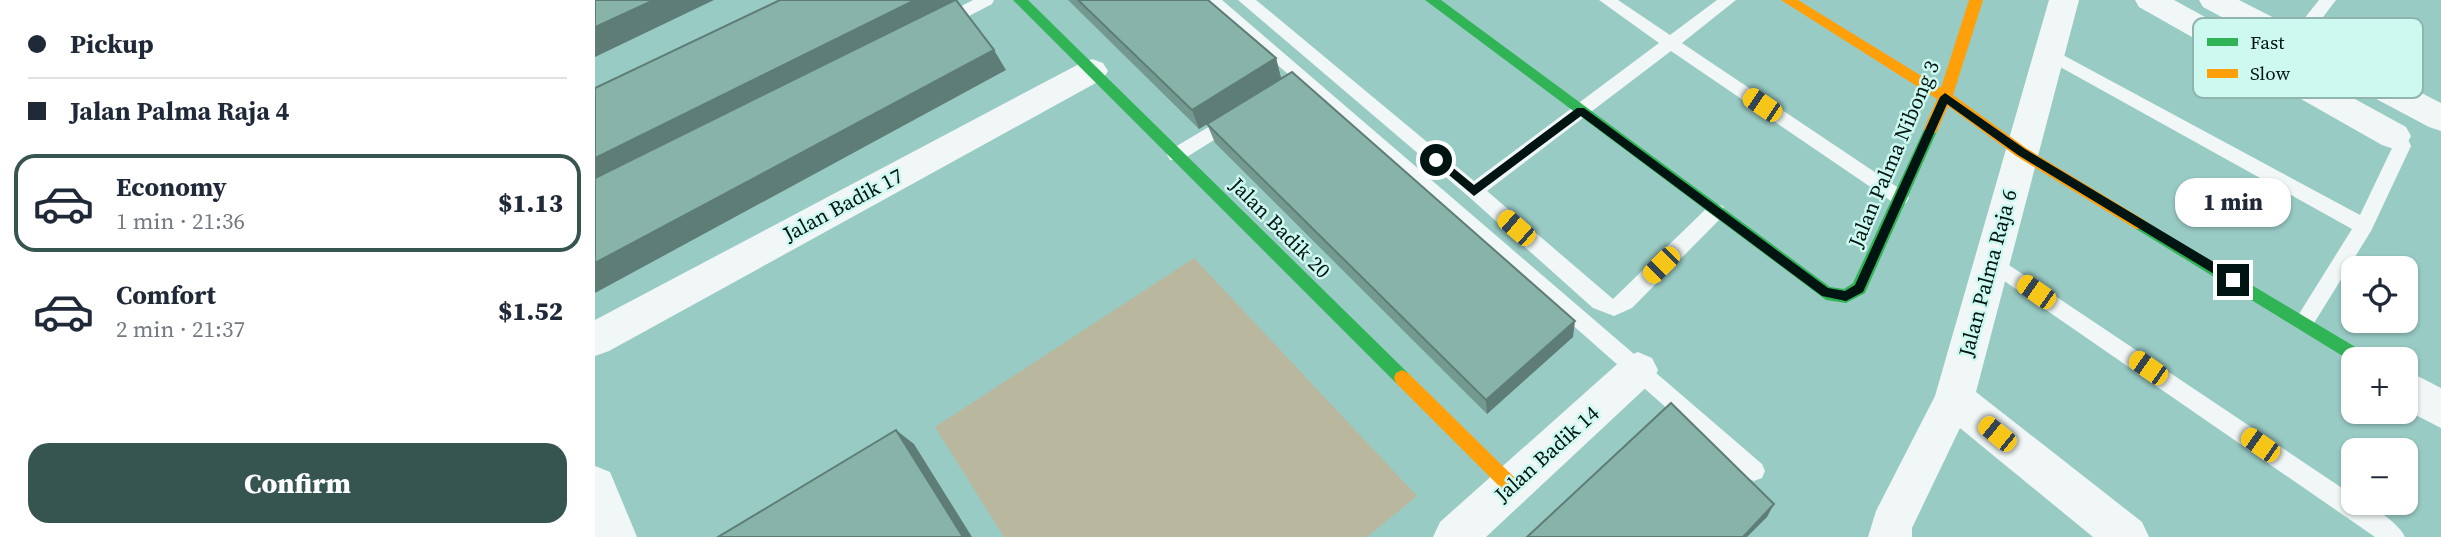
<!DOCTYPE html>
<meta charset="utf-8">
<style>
:root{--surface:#fff;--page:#f2f2f3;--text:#1f2937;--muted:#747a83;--line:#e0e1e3;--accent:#365551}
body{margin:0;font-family:"Source Serif 4",serif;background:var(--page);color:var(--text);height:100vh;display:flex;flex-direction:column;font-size:26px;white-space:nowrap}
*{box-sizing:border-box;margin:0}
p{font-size:23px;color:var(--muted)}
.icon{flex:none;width:38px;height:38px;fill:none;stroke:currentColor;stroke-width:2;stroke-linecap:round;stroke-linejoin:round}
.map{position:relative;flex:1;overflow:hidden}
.panel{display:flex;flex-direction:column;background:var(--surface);width:595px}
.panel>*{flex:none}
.top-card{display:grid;align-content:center;height:154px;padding:0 28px;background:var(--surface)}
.fabs{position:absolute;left:1746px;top:256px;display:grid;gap:14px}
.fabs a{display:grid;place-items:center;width:77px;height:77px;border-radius:14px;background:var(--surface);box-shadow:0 2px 5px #0004;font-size:35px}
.end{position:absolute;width:32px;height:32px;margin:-16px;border:9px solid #001512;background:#fff;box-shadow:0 0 0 4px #fff}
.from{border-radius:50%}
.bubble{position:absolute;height:49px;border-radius:21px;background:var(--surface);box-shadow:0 2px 5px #0004;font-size:23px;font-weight:800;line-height:49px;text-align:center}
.car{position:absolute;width:21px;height:42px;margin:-21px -10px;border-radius:9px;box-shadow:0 0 5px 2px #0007;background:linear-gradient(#f5c518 24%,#345 0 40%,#f5c518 0 76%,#345 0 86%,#f5c518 0)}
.top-card b{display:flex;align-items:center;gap:24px;height:66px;font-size:26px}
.top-card b+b{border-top:2px solid var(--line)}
.top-card i{width:18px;height:18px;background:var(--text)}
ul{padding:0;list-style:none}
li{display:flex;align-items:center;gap:21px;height:98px;margin:0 14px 10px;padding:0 14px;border:4px solid transparent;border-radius:21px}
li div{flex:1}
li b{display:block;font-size:26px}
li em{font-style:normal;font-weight:800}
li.selected{border-color:var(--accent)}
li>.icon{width:63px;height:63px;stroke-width:1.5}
.button{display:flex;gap:14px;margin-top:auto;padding:14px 28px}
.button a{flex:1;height:80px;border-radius:21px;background:var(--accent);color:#fff;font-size:28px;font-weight:800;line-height:80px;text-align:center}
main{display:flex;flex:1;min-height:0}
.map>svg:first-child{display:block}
.green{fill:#b9b79d}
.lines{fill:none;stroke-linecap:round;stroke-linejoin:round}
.lane{fill:#f0f7f6;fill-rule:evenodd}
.street{fill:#f0f7f6;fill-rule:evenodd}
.fast{fill:#30b455;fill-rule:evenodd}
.slow{fill:#ff9f0a;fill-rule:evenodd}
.wall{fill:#749a90}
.shaded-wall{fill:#5e7d76}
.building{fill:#87b3a8;stroke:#5e7d76;stroke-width:2}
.route{fill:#001512}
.labels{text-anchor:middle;stroke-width:5;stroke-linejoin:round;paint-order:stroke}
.street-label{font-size:21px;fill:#001512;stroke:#cdf9f1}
.key{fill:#cdf9f1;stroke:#90b5ae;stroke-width:2}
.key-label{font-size:19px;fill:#001512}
</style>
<main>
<section class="panel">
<div class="top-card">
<b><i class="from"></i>Pickup</b>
<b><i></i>Jalan Palma Raja 4</b>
</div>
<ul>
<li class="selected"><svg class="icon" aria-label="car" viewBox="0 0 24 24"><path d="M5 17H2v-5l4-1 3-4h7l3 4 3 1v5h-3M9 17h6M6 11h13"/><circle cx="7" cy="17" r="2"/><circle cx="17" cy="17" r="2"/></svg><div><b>Economy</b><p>1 min · 21:36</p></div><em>$1.13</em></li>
<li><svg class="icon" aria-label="car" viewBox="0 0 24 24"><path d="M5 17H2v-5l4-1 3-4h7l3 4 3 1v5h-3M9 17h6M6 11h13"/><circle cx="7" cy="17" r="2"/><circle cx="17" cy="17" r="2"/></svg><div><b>Comfort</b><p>2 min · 21:37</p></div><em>$1.52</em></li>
</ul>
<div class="button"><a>Confirm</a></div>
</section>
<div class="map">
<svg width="1846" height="537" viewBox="0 0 1846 537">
<rect width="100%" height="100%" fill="#99cbc5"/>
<path class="green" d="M599 258 822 496 772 537H409L340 427Z"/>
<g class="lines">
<path class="lane" d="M378 0H399L397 4 353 27H341L339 23 341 19Z
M609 0H627L1167 464 1170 471 1167 478 1159 481 1151 478Z
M643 0H661L879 181 1064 43 1004 0H1023L1075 35 1122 0H1141L1087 43 1311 193 1314 198 1311 203 1305 205 1299 203 1076 51 892 191 1018 299 1114 206 1121 204 1128 206 1130 211 1128 216 1037 308 1019 316 998 308 873 196Z
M1724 0H1741L1706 46H1694L1692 42 1694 38Z
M1455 48 1765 215 1798 146 1790 136 1793 131 1799 129 1811 135 1816 146 1776 231 1716 328 1709 331 1702 328 1699 322 1757 229 1449 58 1447 54 1449 50Z
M637 113 643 115 646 120 643 125 587 160H575L572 155 575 150Z
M1396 253 1759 496V502C1774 502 1804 523 1810 537H1780L1389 267 1386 261 1389 255Z"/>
<path class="street" d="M1454 0H1484L1381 392 1547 522 1554 537H1498L1365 428 1317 528V537H1273L1281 511 1340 396Z
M1540 0H1579L1811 127 1816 136 1811 145 1799 149 1787 145 1544 7Z
M1604 0H1644L1846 103V131L1834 127 1608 7Z
M497 59 508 63 513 71 508 79 14 351 0 356V320L486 63Z
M1043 352 1057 358 1063 370 1057 382 891 537H838L845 522 1029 358Z
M1811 370 1846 388V428L1811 410Z
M0 466 15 472 42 537H0Z"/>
<path class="fast" d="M418 0H433L813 373 815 378 813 383 807 386 801 383Z
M830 0H846L1235 287 1249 289 1258 283 1331 125H1341L1343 129 1270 293 1251 303 1231 300Z
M1546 219 1772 354 1774 359H1759V363L1541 229 1538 225 1541 221Z"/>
<path class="slow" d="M1186 0H1203L1346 88 1374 0H1388L1358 95 1431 148 1551 221 1554 225 1551 229H1541L1421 156 1353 106 1341 133H1331L1329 129 1342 99Z
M807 370 813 373 922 480 925 486 922 492 916 495 910 492 801 383 799 378 801 373Z"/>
</g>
<path class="wall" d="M473 0H613L681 58 686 78 604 129Z
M612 124 978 337 892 414 620 143Z"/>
<path class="shaded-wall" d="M59 0H119L0 57V27Z
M320 0H359L0 188V158Z
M399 50 411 70 0 293V263Z
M681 58 686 78 604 129 597 110Z
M980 321 978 337 892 414 891 400Z
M301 430 319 444 377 537H368Z
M1179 504 1172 517 1152 537H1148Z"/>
<path class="building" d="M0 0H59L0 27Z
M185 0H320L0 158V88Z
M360 0H361L399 50 0 263V178Z
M483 0H613L681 58 597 110Z
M697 72 980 321 891 400 612 124Z
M1076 403 1179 504 1148 537H932Z
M301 430 368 537H123Z"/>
<path class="route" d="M1350 93 1430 149 1642 276V283H1634L1423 155 1352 104 1268 292 1251 301 1227 296 986 116 879 196 836 160 841 155 845 157 879 185 982 108H989L1233 288 1250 291 1260 285 1345 97Z"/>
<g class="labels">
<g class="street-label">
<text transform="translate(1299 154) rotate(-67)" y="7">Jalan Palma Nibong 3</text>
<text transform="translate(248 205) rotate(-28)" y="7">Jalan Badik 17</text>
<text transform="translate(685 228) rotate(45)" y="7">Jalan Badik 20</text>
<text transform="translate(1393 273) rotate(-75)" y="7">Jalan Palma Raja 6</text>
<text transform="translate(952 454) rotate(-42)" y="7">Jalan Badik 14</text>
</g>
</g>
<rect x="1598" y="18" width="230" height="80" rx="10" class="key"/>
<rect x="1612" y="38" width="31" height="8" fill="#30b455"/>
<rect x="1612" y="69" width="31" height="9" fill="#ff9f0a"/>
<g class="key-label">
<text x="1655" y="49">Fast</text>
<text x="1655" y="80">Slow</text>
</g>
</svg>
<div class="fabs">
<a><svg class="icon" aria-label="locate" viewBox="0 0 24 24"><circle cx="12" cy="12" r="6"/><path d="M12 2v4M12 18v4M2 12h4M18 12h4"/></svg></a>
<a>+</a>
<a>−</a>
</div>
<i class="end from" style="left:841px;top:160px"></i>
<i class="end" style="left:1638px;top:280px"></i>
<div class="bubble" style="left:1580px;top:178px;width:116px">1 min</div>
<i class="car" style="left:1167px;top:105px;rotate:304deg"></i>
<i class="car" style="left:921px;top:228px;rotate:311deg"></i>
<i class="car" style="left:1066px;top:265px;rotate:225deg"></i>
<i class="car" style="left:1441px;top:292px;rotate:305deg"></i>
<i class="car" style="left:1553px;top:368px;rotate:305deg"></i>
<i class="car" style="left:1402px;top:434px;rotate:309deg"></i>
<i class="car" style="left:1665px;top:445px;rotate:305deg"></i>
</div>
</main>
